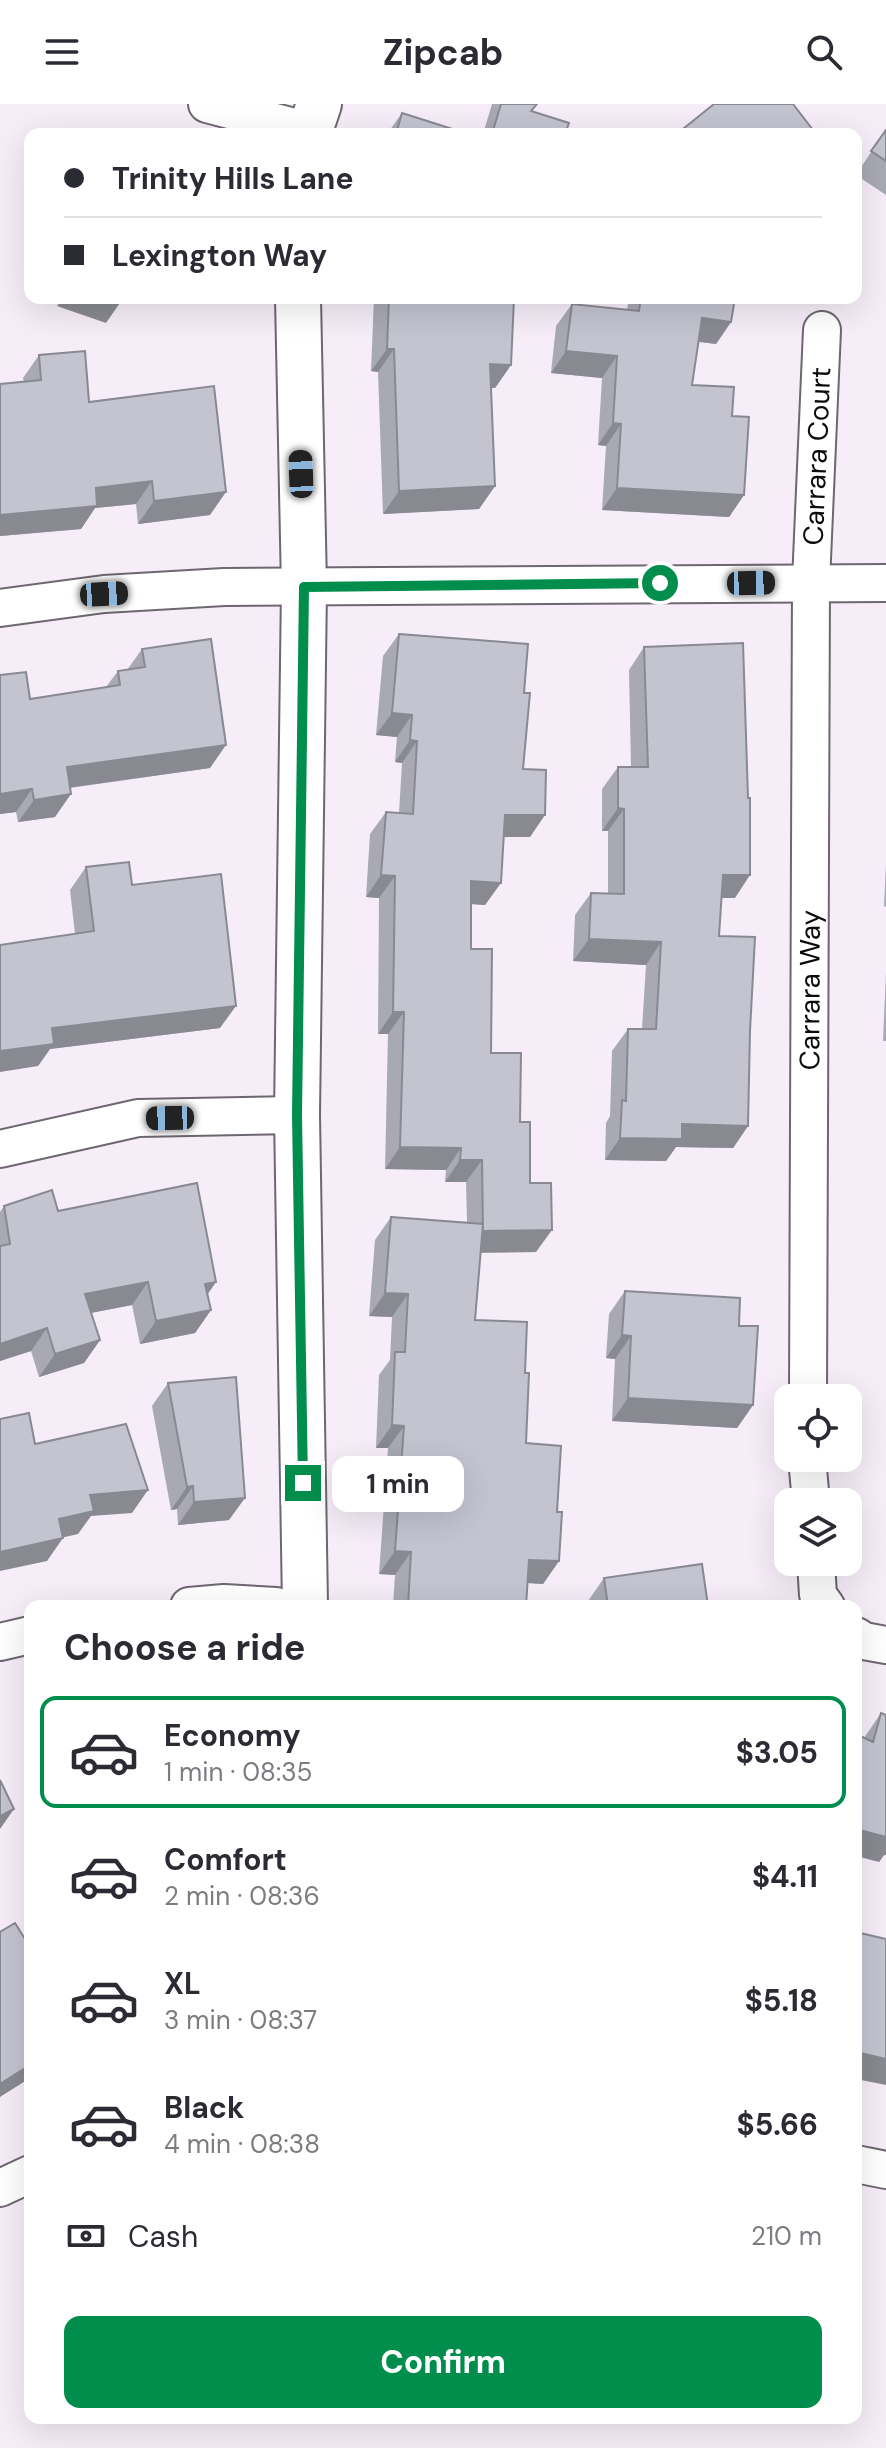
<!DOCTYPE html>
<meta charset="utf-8">
<style>
:root{--surface:#fff;--page:#f7f7f7;--text:#2b2b33;--muted:#7c7c81;--line:#e1e1e2;--accent:#018e4c}
body{margin:0;font-family:"DM Sans",sans-serif;background:var(--page);color:var(--text);height:100vh;display:flex;flex-direction:column;font-size:30px;white-space:nowrap}
*{box-sizing:border-box;margin:0}
p{font-size:26px;color:var(--muted)}
.icon{flex:none;width:44px;height:44px;fill:none;stroke:currentColor;stroke-width:2;stroke-linecap:round;stroke-linejoin:round}
.map{position:relative;flex:1;overflow:hidden}
.panel{position:absolute;left:24px;top:1496px;width:838px;height:824px;display:flex;flex-direction:column;background:var(--surface);border-radius:16px;box-shadow:0 8px 32px #0002}
.panel>*{flex:none}
.top-card{position:absolute;left:24px;top:24px;width:838px;height:176px;border-radius:16px;box-shadow:0 8px 32px #0002;display:grid;align-content:center;height:176px;padding:0 40px;background:var(--surface)}
.tools{position:absolute;left:774px;top:1280px;display:grid;gap:16px}
.tools a{display:grid;place-items:center;width:88px;height:88px;border-radius:16px;background:var(--surface);box-shadow:0 8px 32px #0002;font-size:40px}
.end{position:absolute;width:36px;height:36px;margin:-18px;border:10px solid #018e4c;background:#fff;box-shadow:0 0 0 4px #fff}
.from{border-radius:50%}
.bubble{position:absolute;height:56px;border-radius:16px;background:var(--surface);box-shadow:0 8px 32px #0002;font-size:26px;font-weight:700;line-height:56px;text-align:center}
.car{position:absolute;width:24px;height:48px;margin:-24px -12px;border-radius:10px;box-shadow:0 0 6px 2px #0007;background:linear-gradient(#222 24%,#8ab4d8 0 40%,#222 0 76%,#8ab4d8 0 86%,#222 0)}
.top-card b{display:flex;align-items:center;gap:28px;height:76px;font-size:30px}
.top-card b+b{border-top:2px solid var(--line)}
.top-card i{width:20px;height:20px;background:var(--text)}
ul{padding:0;list-style:none}
li{display:flex;align-items:center;gap:24px;height:112px;margin:0 16px 12px;padding:0 24px;border:4px solid transparent;border-radius:16px}
li div{flex:1}
li b{display:block;font-size:30px}
li em{font-style:normal;font-weight:700}
li.active{border-color:var(--accent)}
li>.icon{width:72px;height:72px;stroke-width:1.5}
h2{padding:0 40px;font-size:36px;line-height:96px}
.pay{display:flex;align-items:center;gap:20px;height:88px;padding:0 40px;font-size:30px}
.pay p{margin-inline-start:auto}
.button{display:flex;gap:16px;margin-top:auto;padding:16px 40px}
.button a{flex:1;height:92px;border-radius:16px;background:var(--accent);color:#fff;font-size:32px;font-weight:700;line-height:92px;text-align:center}
header{display:flex;justify-content:space-between;align-items:center;height:104px;padding:0 40px;background:var(--surface);font-size:36px;font-weight:700}
.map>svg:first-child{display:block}
.lines{fill:none;stroke-linecap:round;stroke-linejoin:round}
.street-casing{stroke:#6e6670;stroke-width:40}
.secondary-casing{stroke:#6e6670;stroke-width:48}
.street{stroke:#fff;stroke-width:36}
.secondary{stroke:#fff;stroke-width:44}
.wall{fill:#a9a9b4}
.shaded-wall{fill:#898992}
.building{fill:#c4c4d1;stroke:#898992;stroke-width:2}
.route{stroke:#018e4c;stroke-width:10}
.labels{text-anchor:middle;stroke-width:6;stroke-linejoin:round;paint-order:stroke}
.street-label{font-size:28px;fill:#0d0a0e;stroke:#fefefe}
</style>
<header><svg class="icon" aria-label="menu" viewBox="0 0 24 24"><path d="M4 6h16M4 12h16M4 18h16"/></svg>Zipcab<svg class="icon" aria-label="search" viewBox="0 0 24 24"><circle cx="10" cy="10" r="6"/><path d="M15 15l6 6"/></svg></header>
<div class="map">
<svg width="886" height="2344" viewBox="0 0 886 2344">
<rect width="100%" height="100%" fill="#f6edf9"/>
<g class="lines">
<g class="street-casing">
<g id="street">
<path d="M207 0 309 27"/>
<path d="M0 504 104 490 224 483 886 479"/>
<path d="M0 1045 138 1014 297 1011"/>
<path id="s1" d="M808 1294 811 478 822 226"/>
<path d="M807 1354 811 1398"/>
<path d="M816 1458 818 1491 826 1502"/>
<path d="M189 1502 224 1499 276 1502"/>
<path d="M856 1532 864 1537 886 1541"/>
<path d="M0 1538 30 1531"/>
<path d="M856 2060 886 2066"/>
<path d="M0 2084 30 2070"/>
</g>
</g>
<g class="secondary-casing">
<path id="secondary" d="M309 30 319 0
M298 194 304 483 297 1011 305 1502"/>
</g>
<use href="#street" class="street"/>
<use href="#secondary" class="secondary"/>
</g>
<path class="wall" d="M492 0H537L532 7 565 30H483Z
M402 9 468 30H387Z
M886 25V91L856 71Z
M374 194H514L511 261 495 284H491L495 382 479 405 383 410 378 268 371 267Z
M629 194H735L731 218 716 240 699 238 692 281 732 312 744 391 729 413 602 406 606 342 598 341 602 274 551 269 556 222 572 200 627 206Z
M39 251 89 298 210 411 138 420 136 400 95 404 81 425 0 432V280L24 278 23 274Z
M399 530 524 589 523 665 530 733H504L485 801 471 800V845L491 949 520 1018 530 1079 536 1148H480L475 1216 525 1269 526 1339 557 1408 559 1457 543 1480 528 1479 526 1502H393L395 1471 379 1470 388 1344H376L379 1271 390 1256 392 1213 369 1212 375 1136 391 1113 467 1118 466 1078H445L446 1066 385 1065 388 930H378L379 794 366 793 370 730 386 708 399 709 402 659 395 658 397 633 376 631 383 552Z
M644 543 735 794H721L719 832 750 927 748 1022 733 1044 676 1043 666 1057 605 1056 606 1019 610 1012 612 947 628 925H642L646 861 573 857 575 811 591 789 608 790V727H602V685L618 663H631L629 566Z
M142 545 210 664 70 684 55 713 18 718 16 708 0 710V571L30 595 106 583 118 567 127 566Z
M886 760V803L884 802Z
M86 763 132 781 220 924 50 945 38 962 75 830 70 786Z
M886 868V937H883Z
M4 1102 58 1107 216 1178 208 1190 211 1206 195 1229 140 1240 132 1201 91 1209 100 1236 84 1259 39 1273 31 1247 0 1257V1108Z
M625 1187 739 1222 753 1301 737 1324 612 1317 615 1255 606 1254 609 1210Z
M168 1279 229 1416 178 1421 177 1405 171 1406 152 1302Z
M604 1474 708 1502H589L588 1497Z
M881 1609 884 1751 879 1758 864 1634Z"/>
<path class="shaded-wall" d="M63 194H116L122 196 106 219 57 202Z
M702 214 731 218 716 240 687 236Z
M387 245H394L378 268 371 267Z
M566 247 617 252 602 274 551 269Z
M490 260 511 261 495 284 474 283Z
M613 319 621 320 606 342 598 341Z
M152 377 136 400 95 404 81 425 0 432V411L96 384Z
M495 382 479 405 383 410 399 387Z
M617 384 744 391 729 413 602 406Z
M226 388 210 411 138 420 154 397Z
M392 609 412 611 397 633 376 631Z
M410 636 417 637 402 659 395 658Z
M226 641 210 664 51 686 67 663Z
M32 685 16 708 0 710V690Z
M71 690 55 713 18 718 34 696Z
M618 704 624 705 608 727H602Z
M505 711H545L530 733H490Z
M381 771 395 772 379 794 366 793Z
M723 771H750L735 794H707Z
M471 777 501 779 485 801 456 799Z
M589 835 661 838 646 861 573 857Z
M236 902 220 924 50 945 38 962 0 968V947L52 924Z
M393 908H404L388 930H378Z
M682 1020 748 1022 733 1044 676 1043 666 1057 605 1056 620 1034Z
M400 1043 461 1044 446 1066 385 1065Z
M460 1056H482L466 1078H445Z
M552 1126 536 1148 467 1149 483 1127Z
M148 1178 132 1201 69 1213 85 1190Z
M216 1178 200 1200 205 1180Z
M385 1189 408 1190 392 1213 369 1212Z
M211 1206 195 1229 140 1240 156 1217Z
M47 1224 31 1247 0 1257V1240Z
M622 1231 631 1232 615 1255 606 1254Z
M100 1236 84 1259 39 1273 55 1250Z
M628 1294 753 1301 737 1324 612 1317Z
M392 1321 404 1322 388 1344H376Z
M193 1382 177 1405 171 1406 187 1383Z
M148 1386 132 1409 91 1412 78 1430 43 1438 59 1415 90 1391Z
M245 1394 229 1416 178 1421 194 1398Z
M63 1434 47 1457 0 1467V1448Z
M395 1447 411 1448 395 1471 379 1470Z
M529 1456 559 1457 543 1480 513 1478Z
M14 1705 0 1725V1712Z
M856 1725 886 1733V1751H884L879 1758 856 1752Z
M856 1948 886 1955V1981L856 1975Z
M30 1961V1974L0 1993V1980Z"/>
<path class="building" d="M501 0H537L531 7 569 19 565 30H492Z
M714 0H793L816 30H687L683 25Z
M402 9 468 30H396Z
M886 26V57L871 47Z
M389 194H514L511 261 490 260 495 382 399 387 394 245H387Z
M641 194H735L731 218 702 214 692 281 734 283 732 312 749 313 744 391 617 384 621 320 613 319 617 252 566 247 572 200 639 207Z
M85 247 89 298 214 282 226 388 154 397 152 377 96 384 97 402 0 411V280L41 276 39 251Z
M399 530 528 540 524 589H530L523 665 546 666 545 711H505L501 779 471 777V845H492L491 949H521L520 1018H530V1079H551L552 1126 483 1127 482 1056H460L461 1044 400 1043 404 908H393L395 772 381 771 386 708 413 710 417 637 410 636 412 611 392 609Z
M211 535 226 641 67 663 71 690 34 696 32 685 0 690V571L26 568 30 595 120 581 118 567 145 563 142 545Z
M743 539 748 694H750V771H723L719 832 755 833 750 927 748 1022 682 1020V1035L620 1034 622 996 626 997 628 925H656L661 838 589 835 591 789 624 790V705L618 704V663H648L644 543Z
M129 758 132 781 221 770 236 902 52 924 54 940 0 947V841L94 827 86 763Z
M197 1079 216 1178 205 1180 211 1206 156 1217 148 1178 85 1190 100 1236 55 1250 47 1224 0 1240V1142L10 1140 4 1102 52 1086 58 1107Z
M391 1113 483 1120 475 1216 527 1218 525 1269H529L526 1339 561 1342 557 1408H562L559 1457 529 1456 526 1502H408L411 1448 395 1447 404 1322 392 1321 395 1248H405L408 1190 385 1189Z
M625 1187 740 1194 739 1222H758L753 1301 628 1294 631 1232 622 1231Z
M236 1273 245 1394 194 1398 193 1382 187 1383 168 1279Z
M29 1309 35 1340 126 1320 148 1386 90 1391 94 1407 59 1415 63 1434 0 1448V1315Z
M702 1460 708 1502H608L604 1474Z
M881 1609 886 1611V1733L856 1725V1630L873 1638Z
M0 1676 14 1705 0 1712Z
M15 1819 30 1843V1961L0 1980V1828Z
M856 1828 886 1835V1955L856 1948Z"/>
<g class="lines">
<path class="route" d="M303 1379 297 1011 304 483 660 479"/>
</g>
<g class="labels">
<g class="street-label">
<text dy="10" stroke="none"><textPath href="#s1" startOffset="942">Carrara Court</textPath></text>
<text dy="10" stroke="none"><textPath href="#s1" startOffset="408">Carrara Way</textPath></text>
</g>
</g>
</svg>
<div class="tools">
<a><svg class="icon" aria-label="locate" viewBox="0 0 24 24"><circle cx="12" cy="12" r="6"/><path d="M12 2v4M12 18v4M2 12h4M18 12h4"/></svg></a>
<a><svg class="icon" aria-label="layers" viewBox="0 0 24 24"><path d="M12 4l9 5-9 5-9-5zM3 14l9 5 9-5"/></svg></a>
</div>
<i class="end from" style="left:660px;top:479px"></i>
<i class="end" style="left:303px;top:1379px"></i>
<div class="bubble" style="left:332px;top:1352px;width:132px">1 min</div>
<i class="car" style="left:301px;top:370px;rotate:358deg"></i>
<i class="car" style="left:751px;top:479px;rotate:89deg"></i>
<i class="car" style="left:104px;top:490px;rotate:87deg"></i>
<i class="car" style="left:170px;top:1014px;rotate:269deg"></i>
<div class="top-card">
<b><i class="from"></i>Trinity Hills Lane</b>
<b><i></i>Lexington Way</b>
</div>
<section class="panel">
<h2>Choose a ride</h2>
<ul>
<li class="active"><svg class="icon" aria-label="car" viewBox="0 0 24 24"><path d="M5 17H2v-5l4-1 3-4h7l3 4 3 1v5h-3M9 17h6M6 11h13"/><circle cx="7" cy="17" r="2"/><circle cx="17" cy="17" r="2"/></svg><div><b>Economy</b><p>1 min · 08:35</p></div><em>$3.05</em></li>
<li><svg class="icon" aria-label="car" viewBox="0 0 24 24"><path d="M5 17H2v-5l4-1 3-4h7l3 4 3 1v5h-3M9 17h6M6 11h13"/><circle cx="7" cy="17" r="2"/><circle cx="17" cy="17" r="2"/></svg><div><b>Comfort</b><p>2 min · 08:36</p></div><em>$4.11</em></li>
<li><svg class="icon" aria-label="car" viewBox="0 0 24 24"><path d="M5 17H2v-5l4-1 3-4h7l3 4 3 1v5h-3M9 17h6M6 11h13"/><circle cx="7" cy="17" r="2"/><circle cx="17" cy="17" r="2"/></svg><div><b>XL</b><p>3 min · 08:37</p></div><em>$5.18</em></li>
<li><svg class="icon" aria-label="car" viewBox="0 0 24 24"><path d="M5 17H2v-5l4-1 3-4h7l3 4 3 1v5h-3M9 17h6M6 11h13"/><circle cx="7" cy="17" r="2"/><circle cx="17" cy="17" r="2"/></svg><div><b>Black</b><p>4 min · 08:38</p></div><em>$5.66</em></li>
</ul>
<div class="pay"><svg class="icon" aria-label="cash" viewBox="0 0 24 24"><path d="M3 7h18v10H3z"/><circle cx="12" cy="12" r="2"/></svg>Cash<p>210 m</p></div>
<div class="button"><a>Confirm</a></div>
</section>
</div>
